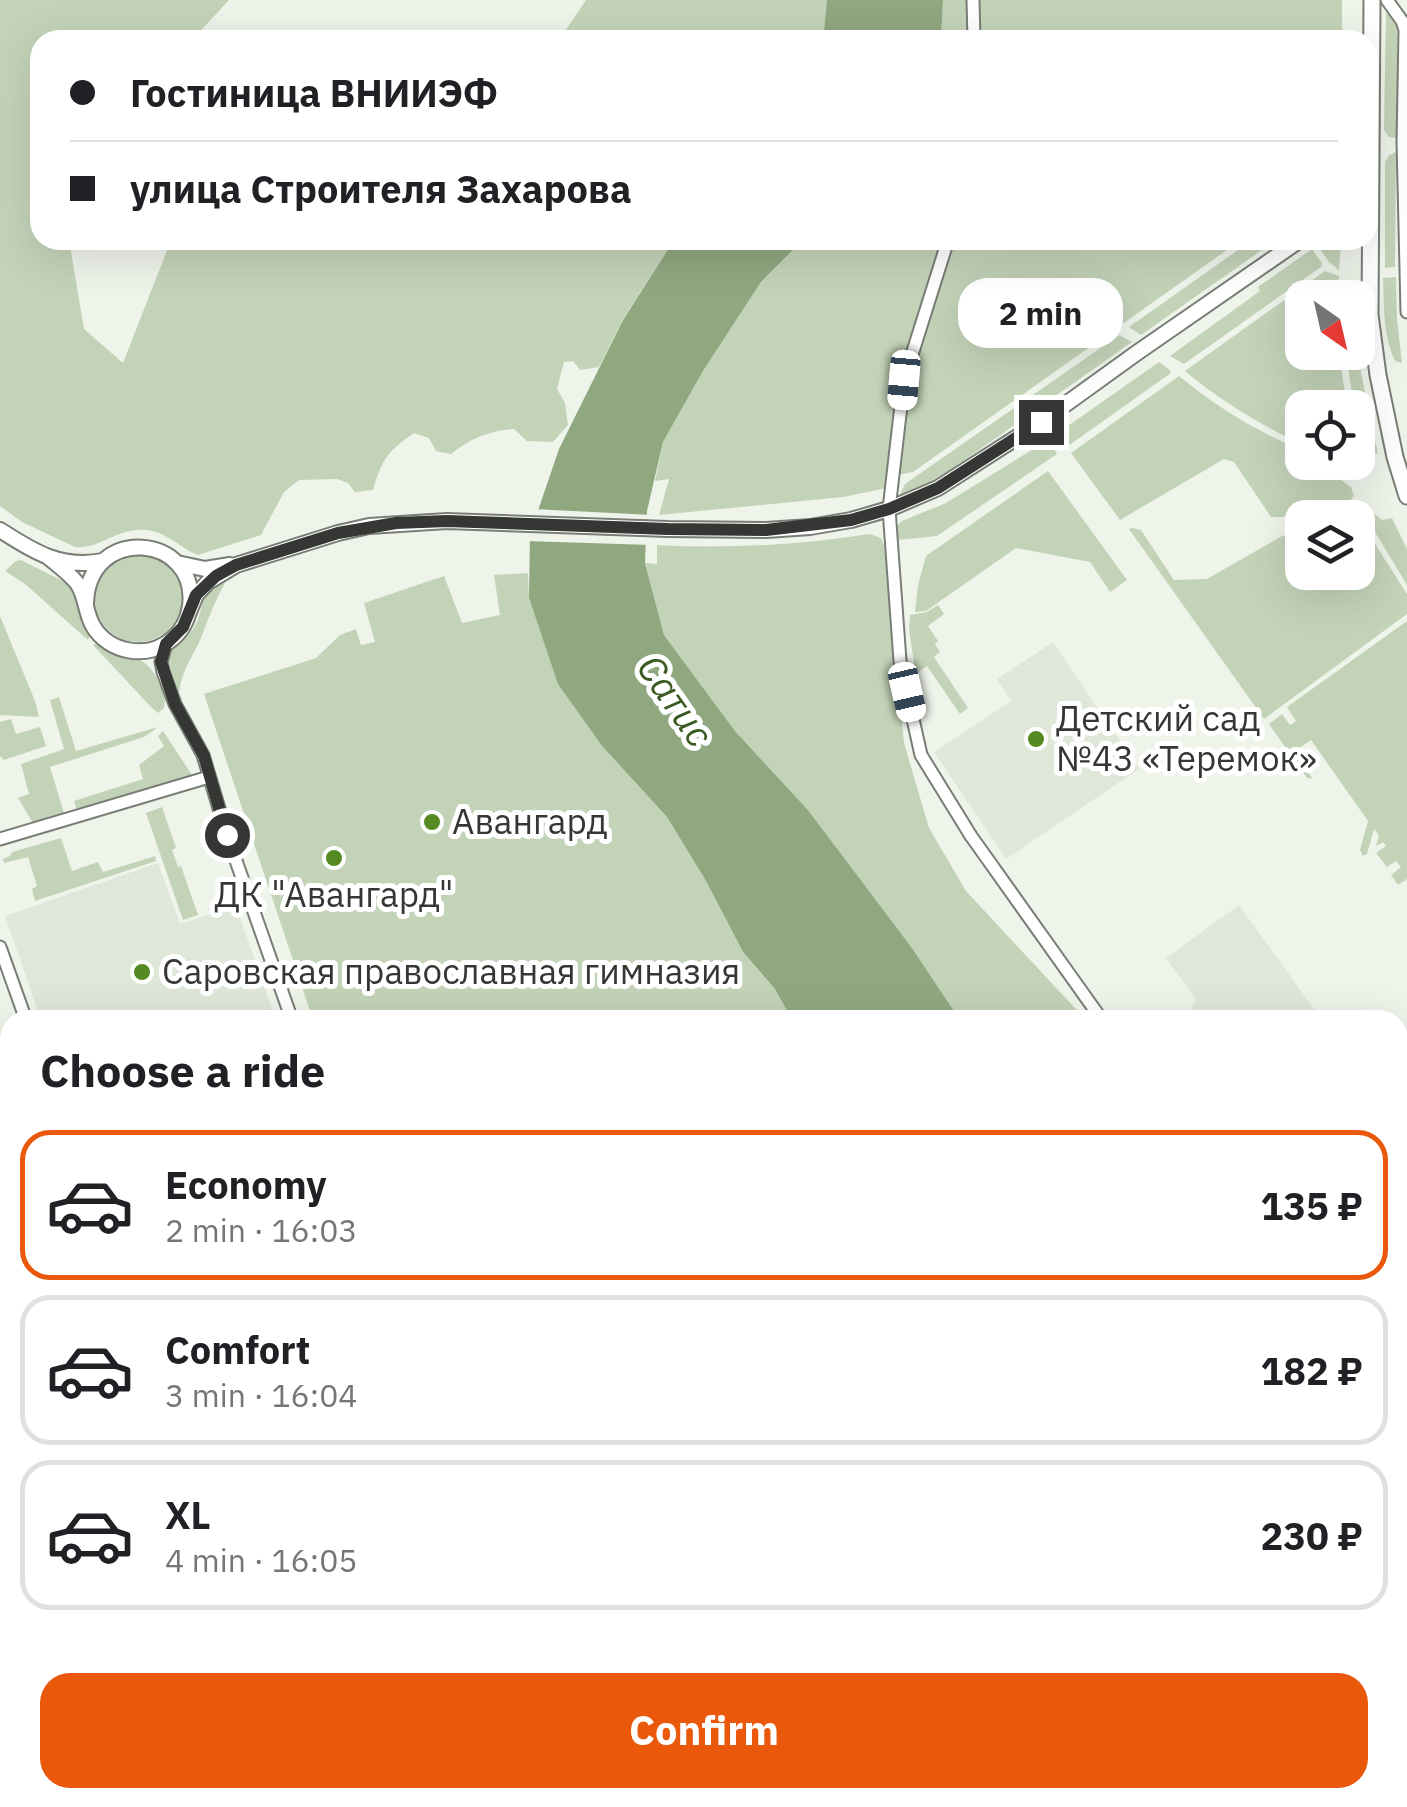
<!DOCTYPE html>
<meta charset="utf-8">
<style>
:root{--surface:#fff;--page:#f2f2f2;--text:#202124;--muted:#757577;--line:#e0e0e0;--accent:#ea580c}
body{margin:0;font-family:"IBM Plex Sans",sans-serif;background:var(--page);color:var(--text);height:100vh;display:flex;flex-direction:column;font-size:38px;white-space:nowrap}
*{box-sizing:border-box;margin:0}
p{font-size:32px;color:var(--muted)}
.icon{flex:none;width:55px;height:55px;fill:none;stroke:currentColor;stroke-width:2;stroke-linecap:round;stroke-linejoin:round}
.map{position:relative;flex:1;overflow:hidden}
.drawer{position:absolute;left:0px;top:1010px;width:1408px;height:798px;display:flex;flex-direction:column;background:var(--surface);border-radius:30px 30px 0 0;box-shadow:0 10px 40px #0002}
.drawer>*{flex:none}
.guide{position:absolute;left:30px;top:30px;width:1348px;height:220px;border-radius:30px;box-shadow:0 10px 40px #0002;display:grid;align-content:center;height:220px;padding:0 40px;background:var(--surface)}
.needle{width:65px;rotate:146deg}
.fabs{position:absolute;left:1285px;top:280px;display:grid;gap:20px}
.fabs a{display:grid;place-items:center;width:90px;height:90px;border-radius:20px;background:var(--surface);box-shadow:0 10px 40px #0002;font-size:50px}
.end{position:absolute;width:45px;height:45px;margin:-22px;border:12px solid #353734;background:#fff;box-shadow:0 0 0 5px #fff}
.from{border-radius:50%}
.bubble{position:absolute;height:70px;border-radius:30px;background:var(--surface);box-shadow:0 10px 40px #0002;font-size:32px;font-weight:700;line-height:70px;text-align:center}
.car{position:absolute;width:30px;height:60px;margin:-30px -15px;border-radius:12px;box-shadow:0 0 8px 2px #0007;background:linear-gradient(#fff 24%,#345 0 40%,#fff 0 76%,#345 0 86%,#fff 0)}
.guide b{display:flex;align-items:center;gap:35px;height:95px;font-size:38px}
.guide b+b{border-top:2px solid var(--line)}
.guide i{width:25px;height:25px;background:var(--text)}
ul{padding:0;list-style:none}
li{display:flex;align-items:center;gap:30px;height:150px;margin:0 20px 15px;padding:0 20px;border:5px solid var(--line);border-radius:30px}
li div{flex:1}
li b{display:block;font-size:38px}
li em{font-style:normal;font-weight:700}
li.active{border-color:var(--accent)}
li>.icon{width:90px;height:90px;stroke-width:1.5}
h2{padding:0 40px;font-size:45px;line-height:120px}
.primary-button{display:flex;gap:20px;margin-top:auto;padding:20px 40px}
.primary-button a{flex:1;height:115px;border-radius:30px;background:var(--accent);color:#fff;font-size:40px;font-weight:700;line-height:115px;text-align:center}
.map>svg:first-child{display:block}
.built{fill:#dfe7d9}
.green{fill:#c3d3b8}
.water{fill:#90a880}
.pier{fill:#eff4eb}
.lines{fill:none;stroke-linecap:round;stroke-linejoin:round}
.minor-casing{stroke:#787d75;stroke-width:15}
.tertiary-casing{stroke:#787d75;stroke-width:18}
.secondary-casing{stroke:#787d75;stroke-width:19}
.minor{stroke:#fff;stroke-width:11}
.tertiary{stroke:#fff;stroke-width:14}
.secondary{stroke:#fff;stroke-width:15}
.route{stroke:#353734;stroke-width:12}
.poi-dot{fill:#558921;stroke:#fff;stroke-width:4}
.labels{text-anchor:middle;stroke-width:10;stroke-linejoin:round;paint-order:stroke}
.poi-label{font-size:35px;fill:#353734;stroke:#fff;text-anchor:start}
.water-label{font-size:38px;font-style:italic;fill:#3c5b22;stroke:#fff}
</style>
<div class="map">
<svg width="1407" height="1807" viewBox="0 0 1407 1807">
<rect width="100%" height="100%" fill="#eff4eb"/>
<path class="built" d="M1053 642 1139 769 1006 859 934 752 1011 701 997 679Z
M158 863 180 924 236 906 276 1020H41L5 916Z
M1239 905 1322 1020H1185L1196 1000 1166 958Z"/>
<path class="green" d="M0 0H229L192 40H40V240H69L84 329 123 363 171 240H674L623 319 599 367 580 370 573 361 564 362 557 389 565 403 568 425 553 442 527 441 514 429C490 430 469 439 451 454L436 451 429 438 414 433C388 451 382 459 373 490L355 492 348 483 337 479 299 480 284 492 261 535 198 555C180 548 167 532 146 530 118 527 98 550 75 547L22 522 0 506Z
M586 0H827L823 40H559Z
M943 0H1342V40H941Z
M1389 12 1397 27V138L1389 137 1384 130 1386 13Z
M1396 152 1395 267 1385 268V162L1389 155Z
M803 240H1241L913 472 898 475 893 484 882 489 843 497 659 515 669 479 655 481 663 442 703 371 761 282Z
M1252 240H1276L1141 335 1129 327Z
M1330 240 1341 243 1339 270 1329 262 1317 245Z
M1312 249 1322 263 1321 267 1184 364 1170 356 1260 291 1258 287Z
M1325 271 1339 276 1338 297 1302 298V352L1339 353 1347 407 1302 408V444C1260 425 1221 401 1185 371Z
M1396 277 1397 319 1402 363 1395 361C1383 335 1384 306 1383 278Z
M1358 326 1361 373 1378 454 1362 450 1358 425V408L1354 407 1346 353 1358 352Z
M1119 335 1132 342 952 469 897 501 905 484Z
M1159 362 1170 370 1171 373 1068 446 1064 435 1065 428Z
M1179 376C1217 407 1257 432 1302 450V462L1338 463 1332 469 1334 475 1351 487 1354 496 1335 517H1271L1234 462 1224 459 1120 520 1071 453Z
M1043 443 1051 444 1057 454 937 536 898 540 897 526 902 521 946 503Z
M1048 471 1127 580 1110 592 1090 562 1016 548 926 611 915 612 918 585 926 556Z
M1371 511 1382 520 1392 518 1407 549V585L1375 532Z
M1132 528 1141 530 1174 580 1207 579 1282 536 1296 533 1302 539V572H1358V537L1372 539 1407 594V614L1264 719 1129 529Z
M870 534 881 538 884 546 904 743 929 828 966 891 1086 1020H960L912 948 808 810 735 731 664 635 645 563 657 564V545C728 549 799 545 870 534Z
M94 598a44 44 0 1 1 88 0a44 44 0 1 1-88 0Z
M21 560 67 583C77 595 76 607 82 620 84 625 87 630 90 635L88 640 25 584 5 571 16 561Z
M528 573 529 598 559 684 602 746 667 817 706 881 743 952 775 989 792 1020H313L204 694 316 658 340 635 356 629 361 645 375 642 364 603 444 576 462 623 500 615 494 575Z
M225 583C215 601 208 619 201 638 192 658 182 670 179 693L170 672 168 654C176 646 186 639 193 629 207 608 194 594 225 583Z
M938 605 944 614 928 626 938 641 935 644 940 652 934 657 968 708 960 714 927 666 918 672 915 670 909 629 910 615 927 612Z
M0 616 35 701 39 717 0 715Z
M1407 621V879L1398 885 1391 875 1401 867 1396 861 1387 867 1376 853 1386 846 1383 842 1376 846 1379 836 1374 829 1367 854 1363 856 1360 850 1368 821 1311 740 1293 752 1313 779 1307 778 1269 724 1282 714 1290 725 1296 721 1287 707Z
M97 643C124 663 145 647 160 685 164 694 166 699 164 708L158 713 152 708 93 645Z
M59 697 76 751 158 727 144 737 50 767 65 816 34 825 18 798 29 794 21 764 64 749 50 700Z
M11 719 16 734 40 727 46 746 4 760 0 756V722Z
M163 731 194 778 78 814 74 801 143 779 139 765 164 746 158 736Z
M162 807 176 848 172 850 178 867 181 866 198 915 183 920 146 813Z
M61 838 72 871 98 862 103 872 155 856 156 861 35 901 32 889 37 886 28 857 4 863 3 859 10 856 12 852Z
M10 1201V1545L0 1537V1231L4 1229C9 1220 3 1212 6 1203Z
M1407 1255V1807H1255L1253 1798H1398V1262Z
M0 1590 10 1598V1798H197L187 1807H0Z
M263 1798H382L370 1807H267Z
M465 1798H545L553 1807H452Z
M585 1798H1113L1117 1807H592Z"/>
<path class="water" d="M827 0H943L941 40H823Z
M674 240H803L761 282 703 371 663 442 647 511 645 563 664 635 735 731 808 810 912 948 960 1020H792L775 989 743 952 706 881 667 817 602 746 558 684 529 598 530 534 559 449 623 320Z
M1113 1798H1253L1255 1807H1117Z"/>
<path class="pier" d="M533 509 652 515 651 545 525 541Z"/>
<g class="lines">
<g class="minor-casing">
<path id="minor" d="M973 0 974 40
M1387 0 1402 21 1405 30 1403 142 1407 312
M948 240 904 380 889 509 900 661 921 755 971 836 1102 1020
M166 644 161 662 163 672 175 704 203 755 227 835 292 1020
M0 839 209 777
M0 947 26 1020
M0 1179 10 1176
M1398 1248 1407 1244
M0 1563 10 1571
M240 1798 249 1807
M567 1798 574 1807"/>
</g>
<g class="tertiary-casing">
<path id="tertiary" d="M0 530C34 552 61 569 103 561
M48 557C58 565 69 573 77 583 86 595 85 612 93 626 109 653 148 660 172 639 182 631 188 619 190 606 199 534 88 523 86 604
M177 563 205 569 230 565
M189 612 196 595 208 582 236 565 338 533 369 526 447 521 668 529 766 530 810 527 851 520 889 509 938 488 1041 422 1138 352 1300 240"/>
</g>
<g class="secondary-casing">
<path id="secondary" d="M1372 0 1370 315 1378 375 1395 457 1407 496"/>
</g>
<use href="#minor" class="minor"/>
<use href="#tertiary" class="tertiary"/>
<use href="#secondary" class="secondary"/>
</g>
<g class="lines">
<path class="route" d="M227 835 204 756 175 704 161 662 166 644 183 627 196 595 216 576 236 565 338 533 396 523 447 521 668 529 766 530 851 520 889 509 938 488 1041 422"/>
</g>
<g class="poi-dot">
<circle cx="1036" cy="739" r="10"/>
<circle cx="432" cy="822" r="10"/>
<circle cx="334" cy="858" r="10"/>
<circle cx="142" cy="972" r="10"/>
</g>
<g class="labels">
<g class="poi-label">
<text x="1056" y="731">Детский сад<tspan x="1056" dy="40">№43 «Теремок»</tspan></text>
<text x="452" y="834">Авангард</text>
<text x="334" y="907" text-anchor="middle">ДК "Авангард"</text>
<text x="162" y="984">Саровская православная гимназия</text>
</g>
<g class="water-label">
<text transform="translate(675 701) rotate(55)" y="13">Сатис</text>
</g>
</g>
</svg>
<div class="fabs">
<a><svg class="needle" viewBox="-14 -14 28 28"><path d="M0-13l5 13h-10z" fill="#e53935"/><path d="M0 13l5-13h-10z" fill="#757577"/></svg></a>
<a><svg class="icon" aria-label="locate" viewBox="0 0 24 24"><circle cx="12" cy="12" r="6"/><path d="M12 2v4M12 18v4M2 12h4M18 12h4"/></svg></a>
<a><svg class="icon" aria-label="layers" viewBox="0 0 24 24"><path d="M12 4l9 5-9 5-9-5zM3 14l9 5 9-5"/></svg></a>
</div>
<i class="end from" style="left:227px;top:835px"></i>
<i class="end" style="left:1041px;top:422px"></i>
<div class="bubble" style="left:958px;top:278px;width:165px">2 min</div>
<i class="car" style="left:904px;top:380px;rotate:185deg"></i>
<i class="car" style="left:907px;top:692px;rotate:167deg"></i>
<div class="guide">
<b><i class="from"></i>Гостиница ВНИИЭФ</b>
<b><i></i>улица Строителя Захарова</b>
</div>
<section class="drawer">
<h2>Choose a ride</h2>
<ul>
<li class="active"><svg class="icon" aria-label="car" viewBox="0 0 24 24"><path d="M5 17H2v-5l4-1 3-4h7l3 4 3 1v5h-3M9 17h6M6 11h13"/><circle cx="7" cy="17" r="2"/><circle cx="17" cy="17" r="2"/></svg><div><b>Economy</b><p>2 min · 16:03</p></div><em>135 ₽</em></li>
<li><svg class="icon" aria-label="car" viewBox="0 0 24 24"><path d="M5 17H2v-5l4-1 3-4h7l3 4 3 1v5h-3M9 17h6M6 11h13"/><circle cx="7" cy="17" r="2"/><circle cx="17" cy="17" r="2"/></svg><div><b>Comfort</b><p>3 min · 16:04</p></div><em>182 ₽</em></li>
<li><svg class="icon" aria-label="car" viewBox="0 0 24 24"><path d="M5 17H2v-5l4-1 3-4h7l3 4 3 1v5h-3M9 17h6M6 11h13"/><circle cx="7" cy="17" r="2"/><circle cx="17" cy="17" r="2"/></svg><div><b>XL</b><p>4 min · 16:05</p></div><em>230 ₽</em></li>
</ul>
<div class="primary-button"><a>Confirm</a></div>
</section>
</div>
